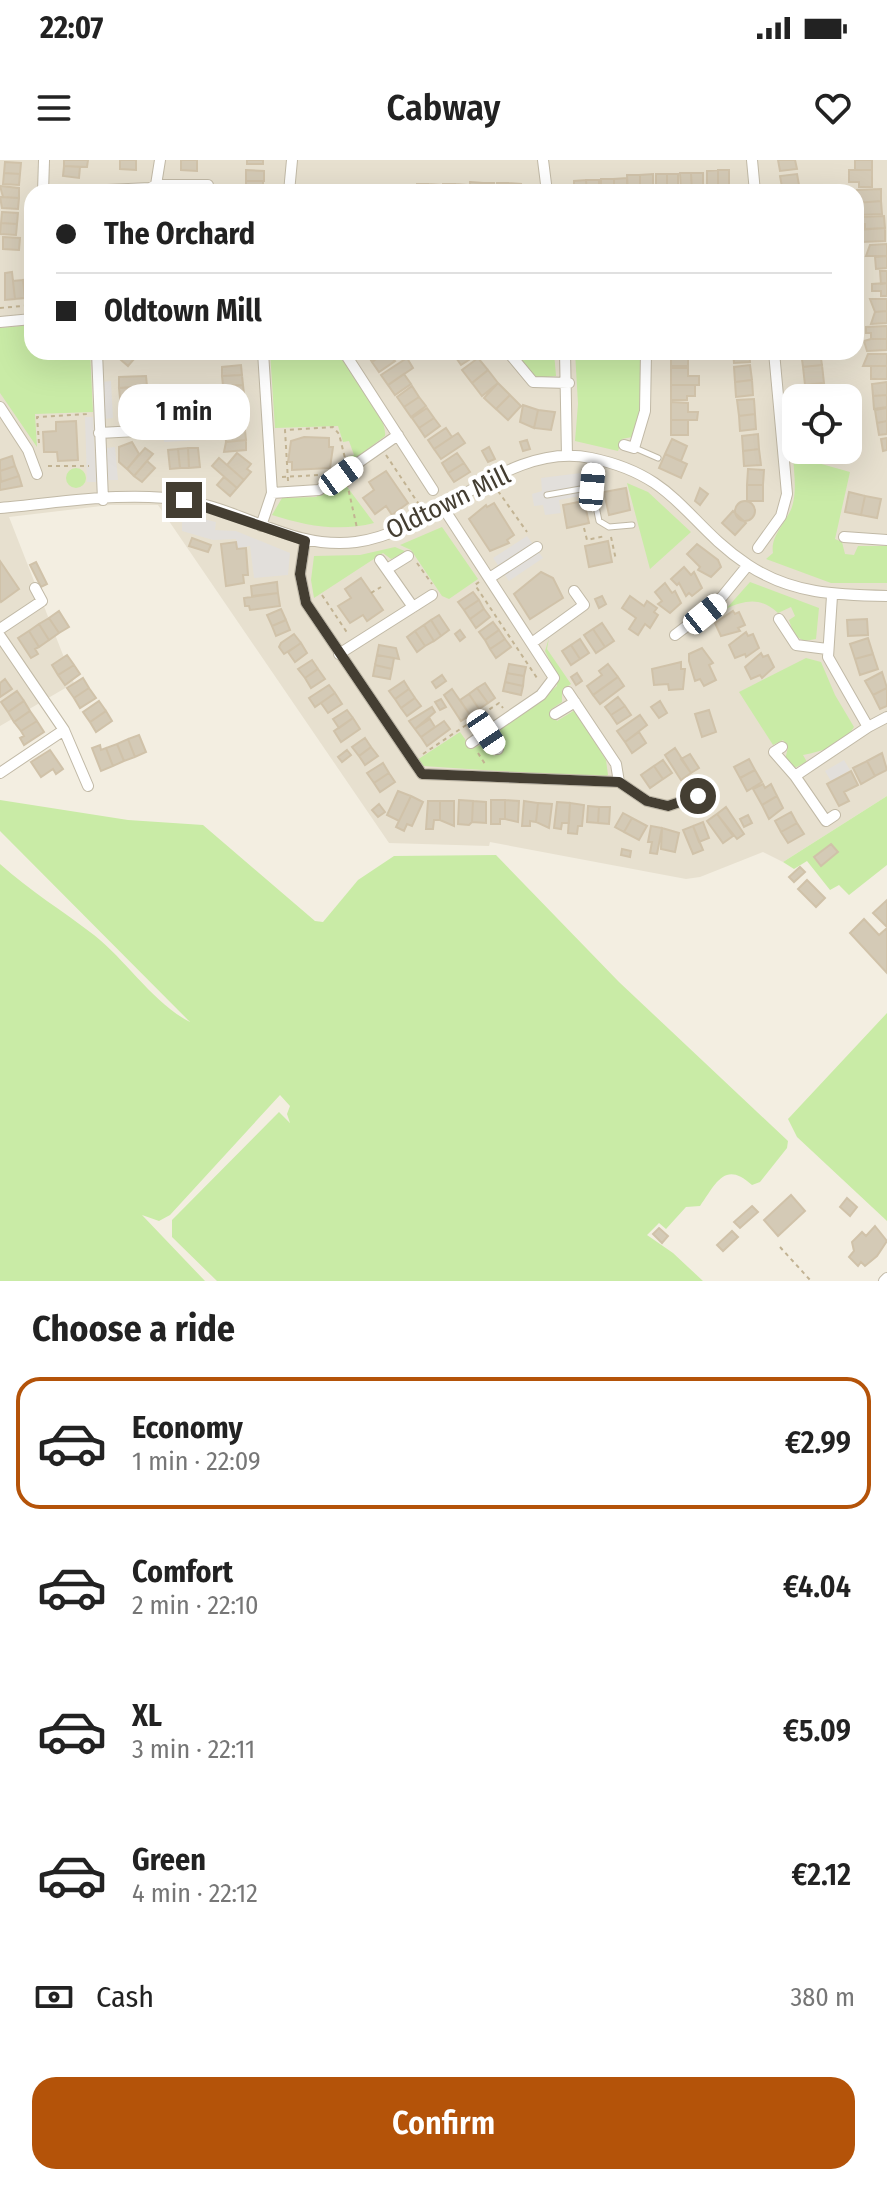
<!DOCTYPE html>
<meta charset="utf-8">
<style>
:root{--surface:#fff;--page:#f2f2f2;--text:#222;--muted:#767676;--line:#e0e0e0;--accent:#b45309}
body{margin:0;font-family:"Fira Sans Condensed",sans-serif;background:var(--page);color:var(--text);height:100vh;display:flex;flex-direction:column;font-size:30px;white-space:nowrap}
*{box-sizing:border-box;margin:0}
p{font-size:26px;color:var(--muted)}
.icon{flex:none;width:44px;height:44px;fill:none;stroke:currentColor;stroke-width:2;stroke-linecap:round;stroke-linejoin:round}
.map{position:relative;height:1121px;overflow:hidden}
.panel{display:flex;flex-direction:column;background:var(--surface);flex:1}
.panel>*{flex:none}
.guide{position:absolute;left:24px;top:24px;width:840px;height:176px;border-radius:24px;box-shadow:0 8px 32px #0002;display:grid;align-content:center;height:176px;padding:0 32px;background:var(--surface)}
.controls{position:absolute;left:782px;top:224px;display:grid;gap:16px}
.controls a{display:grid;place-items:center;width:80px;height:80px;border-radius:16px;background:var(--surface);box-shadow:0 8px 32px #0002;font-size:40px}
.end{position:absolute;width:36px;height:36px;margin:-18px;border:10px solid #443e32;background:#fff;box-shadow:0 0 0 4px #fff}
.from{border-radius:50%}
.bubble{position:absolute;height:56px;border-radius:24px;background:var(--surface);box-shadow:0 8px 32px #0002;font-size:26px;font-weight:600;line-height:56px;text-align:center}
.car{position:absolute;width:24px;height:48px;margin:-24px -12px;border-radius:10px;box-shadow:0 0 6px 2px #0007;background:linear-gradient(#fff 24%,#345 0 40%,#fff 0 76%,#345 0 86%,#fff 0)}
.guide b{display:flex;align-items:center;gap:28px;height:76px;font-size:30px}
.guide b+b{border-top:2px solid var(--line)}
.guide i{width:20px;height:20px;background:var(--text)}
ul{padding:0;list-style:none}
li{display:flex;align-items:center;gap:24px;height:132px;margin:0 16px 12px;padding:0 16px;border:4px solid transparent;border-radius:24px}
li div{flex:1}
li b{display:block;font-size:30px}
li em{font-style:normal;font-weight:600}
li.current{border-color:var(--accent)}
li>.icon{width:72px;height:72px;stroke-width:1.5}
h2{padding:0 32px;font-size:36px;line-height:96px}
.pay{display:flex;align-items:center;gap:20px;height:88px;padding:0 32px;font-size:30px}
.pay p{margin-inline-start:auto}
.primary-button{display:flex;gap:16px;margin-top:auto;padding:16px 32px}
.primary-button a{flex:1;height:92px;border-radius:24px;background:var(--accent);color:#fff;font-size:32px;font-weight:600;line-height:92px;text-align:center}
.status{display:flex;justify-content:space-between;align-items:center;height:56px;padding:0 40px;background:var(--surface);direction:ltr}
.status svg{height:22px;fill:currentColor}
header{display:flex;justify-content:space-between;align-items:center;height:104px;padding:0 32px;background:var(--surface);font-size:36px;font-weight:600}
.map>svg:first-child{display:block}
.residential{fill:#e7e0cf;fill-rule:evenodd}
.green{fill:#c9eba6}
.parking{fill:#e2dfdb}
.building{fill:#d4cab6;stroke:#d0c2a9;stroke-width:2}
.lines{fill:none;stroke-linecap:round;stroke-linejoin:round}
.service-casing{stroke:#c1b9a6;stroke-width:7}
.minor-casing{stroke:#c1b9a6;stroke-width:12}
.path{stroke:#c2b393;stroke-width:2;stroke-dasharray:4 4;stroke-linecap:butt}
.service{stroke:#fff;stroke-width:5}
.minor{stroke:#fff;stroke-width:10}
.route{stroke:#443e32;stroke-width:10}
.labels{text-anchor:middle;stroke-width:8;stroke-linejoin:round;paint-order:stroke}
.street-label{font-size:26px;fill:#443e32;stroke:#fff}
</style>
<div class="status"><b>22:07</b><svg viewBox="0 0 49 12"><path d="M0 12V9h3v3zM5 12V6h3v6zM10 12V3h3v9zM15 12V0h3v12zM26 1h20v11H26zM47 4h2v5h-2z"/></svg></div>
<header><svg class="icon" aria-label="menu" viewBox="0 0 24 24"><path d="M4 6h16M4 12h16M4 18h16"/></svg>Cabway<svg class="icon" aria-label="heart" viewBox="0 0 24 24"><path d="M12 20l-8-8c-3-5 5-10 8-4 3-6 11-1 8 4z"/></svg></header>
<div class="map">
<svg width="887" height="1121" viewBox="0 0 887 1121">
<rect width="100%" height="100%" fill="#f3eee1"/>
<path class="residential" d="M0 0H887V636L783 702 763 692 700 717 686 719 490 682 489 686 389 683 158 345H110L9 357 74 523 0 566ZM32 32H856V192H32ZM796 238H848V290H796Z"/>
<path class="green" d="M32 165V192H90L93 252 35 254 37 287 0 233V168Z
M270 192H336C349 210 388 255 385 276L349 303 347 297 354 295 349 281 343 282 338 266 275 268Z
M514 192H554L556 216 536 218Z
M575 192H641L640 256 632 277 622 279 618 291 575 281 578 244Z
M793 296 850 312 835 379 842 382 845 394 854 395 858 386H887V423H831L766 399 773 393C770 376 786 363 792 347 797 331 794 313 793 296Z
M66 318a10 10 0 1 1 20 0a10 10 0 1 1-20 0Z
M342 320 374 363C340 372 306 366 272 355L282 338 316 337Z
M627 323 648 332 691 372 650 409Z
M442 367 478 419 449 439 442 436 411 390 400 385Z
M395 387 407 392 391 399 383 393 314 438 311 420 314 396 360 395Z
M750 422 819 448 816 479 804 481 794 475 789 460 795 456 791 447 778 453C761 437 745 440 726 449Z
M549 478 547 489 571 524 562 530V542L550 550 557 561 575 550 606 600 608 615 603 618 423 606 417 600 460 572 472 589 484 583 494 596 504 589 497 577C502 559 541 541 557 526V515L545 491Z
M806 498 821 502 835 535 854 567C842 586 823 591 803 595L807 602 794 608 785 600 788 587 783 580 773 585 739 532Z
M887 636V705L849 735 839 725 830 730 807 701 794 709 783 702Z
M0 640 128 660 203 665 315 761 323 762 358 720 394 696 496 695 619 822 788 981 787 988 760 1022 752 1025C725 1000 716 1023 700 1046L686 1047 666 1069 659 1063 647 1075 673 1093 703 1121H217L172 1077V1060L279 952 290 963 287 954 290 946 280 935 170 1055 159 1061 142 1055 205 1121H0V704C30 731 63 751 94 775 127 801 153 843 190 862L0 671Z
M887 853V1061L797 977 788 959Z"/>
<path class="parking" d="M111 221 113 258 104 259 102 222Z
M198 253 200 280 164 282 167 255Z
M85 257H93L96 322H87Z
M115 287 118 320H108L106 288Z
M581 313 585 335 559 340 561 353 545 355 543 345 534 346 532 334 542 331 541 318Z
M182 354 216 362 215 370 236 371 290 393 288 415 254 418 250 386 238 388 236 379 213 380 182 371Z
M527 376 543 398 509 421 493 398Z
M844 600 850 610 831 621 825 611Z"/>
<path class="building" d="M64 0H88L87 7 64 6Z
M120 0H136V10L120 9Z
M181 0H197V11L181 10Z
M247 0H263V4H247Z
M778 0H795L797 9 780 11Z
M855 0H872V10H855Z
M5 2 21 3 20 14 4 13Z
M64 6 80 7 79 18 63 16Z
M246 10 264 11V21H246Z
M718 10H729V29H718Z
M718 10V29H707V11Z
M849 10H872V27H859V22H849Z
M4 13 20 14 19 25 3 24Z
M680 13H691L692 32H681Z
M691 13H703V32H692Z
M653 14V32H640V15Z
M656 14H667V32H656Z
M667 14H678V32H667Z
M797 14 799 25 782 27 780 16Z
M627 15H640V32H628Z
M627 18V32H614V19Z
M601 19H614V32H601Z
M586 20H599V32H587Z
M586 20 587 32H574V21Z
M246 21H263V32H246Z
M470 22 482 23 481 32H470Z
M482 23H494V32H481Z
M497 23H508V32H497Z
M508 23 521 24 520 32H508Z
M417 24H428V32H417Z
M428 24 441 25 440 32H428Z
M443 24H455L454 32H443Z
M455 24 467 25V32H454Z
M799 25 800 32H783L782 27Z
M0 26 19 28V38L3 37Z
M390 26 403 27V32H390Z
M403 27H416V32H403Z
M881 29V41L856 43 857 30Z
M0 37 19 38 18 49 2 48Z
M881 41 882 54 857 55 856 43Z
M2 52 18 53 17 64 1 63Z
M884 56 885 68 865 69V64H860V57Z
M1 63 17 64 16 75 0 74Z
M885 68V81L861 82 858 75V70Z
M3 77 20 78 19 90 3 89Z
M887 84V96H866L870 85Z
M887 96V108L876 109 875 97Z
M880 111H887V123L881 124Z
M12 112 15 139 5 140V113Z
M32 119V137L25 138 23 120Z
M23 120 25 138 15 139 13 121Z
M887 123V136H881V131H872V124Z
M870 139H887V151L875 152Z
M887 151V163L871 164 875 152Z
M887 166V179H871V173H866V167Z
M871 179H887V190L867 191 864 181Z
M127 192 134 199 128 206 113 193Z
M366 192H386L372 202Z
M386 192 395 201 379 212 372 202Z
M452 192H476L478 194 461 205Z
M671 192H688V206H671Z
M733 192H749L750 202 734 203Z
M801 192H820L822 205 803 207Z
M868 194H887V206H863Z
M407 198 413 208 388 225 381 215Z
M478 198 488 210 472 223 462 210Z
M241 205 242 215 222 216V207Z
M750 205 752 220 735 222 734 207Z
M822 205 824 223 805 225 803 207Z
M871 206H887V219H871Z
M671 208H688V216H699V225H671Z
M488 210 498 223 482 236 472 223Z
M404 214 411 224 395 235 388 225Z
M242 215 243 225 223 226 222 216Z
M146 216 147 226 119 228V217Z
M752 220 753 235 736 237 735 222Z
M887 222V235L873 236 872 224Z
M498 223 510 235 496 249 484 238Z
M823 224 824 231 831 230 832 238H806L805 226Z
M195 225 197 244 187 245 185 226Z
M243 225 244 234 224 236 223 226Z
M671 225H695V236H687V240H671Z
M175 226H185L187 245 177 246Z
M175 226 177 246H167L165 227Z
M412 226 419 237 404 247 397 237Z
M137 227 138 237 120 238 119 228Z
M244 234 245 244 225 246 224 236Z
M510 235 521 246 508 260 496 249Z
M887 235V247L874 249 873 236Z
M147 237 148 247 121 248 120 238Z
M419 237 426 246 411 257 404 247Z
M754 239 755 254 739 256 737 240Z
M671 242 688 243V252H698L697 260H671Z
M523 245 538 250 534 268 520 262Z
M145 247V256L121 259V248Z
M427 248 434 258 419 268 412 258Z
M887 248V261L877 263 875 250Z
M538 250 555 252 551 270 534 268Z
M243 251 244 260 225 262 224 252Z
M857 251 858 257 849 259 848 252Z
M755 254 756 269 740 271 739 256Z
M434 258 440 266 425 277 419 268Z
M244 260 245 270 221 272 220 262Z
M671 260H688V275H671Z
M76 261 78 300 58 301 57 292H44L43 272 56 271V262Z
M887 261V274L879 275 877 263Z
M446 268 452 277 434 289 428 280Z
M245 270 246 280 226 282 225 272Z
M458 273 465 283 441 299 434 289Z
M758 274 759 289 743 291 742 276Z
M304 277 329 278V287H333L330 308 292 310V302H288L291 281Z
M887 278V290L883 291 881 279Z
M672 279 687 286 681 301 665 294Z
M246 280V290L224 292 226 282Z
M527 280 530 289 523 291 520 282Z
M132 282 139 294 127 309 119 302V287Z
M489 287 495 299 488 302 482 291Z
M145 288 153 294 134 316 127 309Z
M188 288H198L200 307 189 308Z
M188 288 189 308H180L178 289Z
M178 289 180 308 170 309 168 290Z
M759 289 761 305 744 306 743 291Z
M811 290H837V291L811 296Z
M237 293 251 304 247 309 251 312 244 320 227 305Z
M457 293 464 303 448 313 442 303Z
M665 294 687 304 681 318 659 308Z
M12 296 15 306 0 311V300Z
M219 298 244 320 237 328 212 306Z
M147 301 155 308 142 322 134 316Z
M464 303 470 312 454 322 448 313Z
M15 306 19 316 1 322 0 311Z
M748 309 764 310 763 325H747Z
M386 311 408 343 392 355 386 346 375 354 363 338 374 330 369 322Z
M19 316 22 326 0 330V322Z
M224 317 237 328 230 336 217 325Z
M747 325H763V341H747Z
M626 328 630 350 609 355 604 332Z
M700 328 708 334 700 345 695 341Z
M849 332 865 336 861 355 845 352Z
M865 336 881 339 877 358 861 355Z
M584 341 589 363 567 368 563 345Z
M735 351a10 10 0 1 1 20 0a10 10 0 1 1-20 0Z
M494 343 514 375 507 380 509 383 490 391 469 359 486 345 487 347Z
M733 351 746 363 735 375 722 363Z
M192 378 211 385 208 392 189 386Z
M608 381 612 402 589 407 585 386Z
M236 382 237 389 246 388 248 415H243L244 423 226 426 221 384Z
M697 384 718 400 721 407 711 417 698 410 700 407 687 394Z
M0 401 19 429 1 442 0 440Z
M36 402 47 424 41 427 30 405Z
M684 407 691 415 694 412 702 428 692 436 689 433 686 436 679 423 677 425 671 419Z
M541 412 553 418 563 438 530 459 514 434Z
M361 418 383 450 367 461 363 455 350 463 338 446 351 438 345 429Z
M277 422 278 433 252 436 251 426Z
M665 423 672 433 675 431 681 443 670 453 658 444 662 441 655 432Z
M473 432 479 440 464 450 458 442Z
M278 433 280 446 250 450 249 446H245L244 438Z
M602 436 606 444 599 448 595 439Z
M630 436 644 446 647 441 657 448 654 452 658 455 650 468 645 464 638 475 629 469 636 458 622 448Z
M479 440 484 449 470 459 464 450Z
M281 449 286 460 272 466 267 455Z
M484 449 490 457 476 468 470 459Z
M59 451 69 467 59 473 49 458Z
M733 451 735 454 739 452 745 465 738 468 740 471 721 476 715 463Z
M439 455 449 470 441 476 431 460Z
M49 458 59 473 49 480 39 464Z
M867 459 868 475 848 476 847 460Z
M286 460 290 470 276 476 272 466Z
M431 460 441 476 434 481 424 465Z
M493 462 499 470 485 480 479 472Z
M602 463 614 481 605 487 593 469Z
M39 464 49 480 39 487 29 471Z
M424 465 434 481 425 486 415 471Z
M593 469 605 487 596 493 584 475Z
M460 470 465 477 460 481 455 474Z
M499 470 505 479 490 489 485 480Z
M29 471 39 487 35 489 38 494 31 498 18 478Z
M415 471 425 486 417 492 407 477Z
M746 472 748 476 753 474 759 488 746 497 745 494 735 498 729 485Z
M294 474 301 483 284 494 279 487 281 483Z
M868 478 873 494 855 499 850 484Z
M505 479 511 487 496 498 490 489Z
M580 479 589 493 580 499 571 485Z
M301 483 307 493 295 502 288 492Z
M379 485 396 488 399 499 377 495Z
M571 485 580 499 571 505 562 491Z
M702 488 713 503 709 505 716 520 704 526 700 519 695 521 689 501V494Z
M761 493 763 497 768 495 774 507 762 518 760 515 751 519 745 507Z
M873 494 878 509 860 515 855 499Z
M67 495 74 505 58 515 52 505Z
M377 495 394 498 392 509 375 505Z
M312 500 318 509 305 518 298 509Z
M681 502V509H685L683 529 669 530 668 524 654 525 652 509Z
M509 504 526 507 524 516 507 513Z
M608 504 618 517 593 535 587 526 602 515 599 511Z
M74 505 80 514 65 525 58 515Z
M375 505 392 509 390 519 373 516Z
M318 509 325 519 311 528 305 518Z
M882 512 887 528 873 535 865 521Z
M507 513 524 516 523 526 505 522Z
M577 513 582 521 576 525 571 517Z
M442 515 446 521 436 528 432 522Z
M618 517 624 526 600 544 593 535Z
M83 518 89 528 74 538 67 528Z
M5 519 12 529 0 537V523Z
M404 521 409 529 395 539 389 531Z
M505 522 523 526 521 535 503 531Z
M485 523 495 538 488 543 477 528Z
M329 525 335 533 315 547 309 538Z
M89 528 96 538 80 548 74 538Z
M477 528 488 543 479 549 469 534Z
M887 528V546L880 549 873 535Z
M409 529 415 538 401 548 395 539Z
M452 529 470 555 461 561 444 535Z
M17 531 24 541 8 552 1 542Z
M335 533 342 544 328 553 321 543Z
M469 534 479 549 470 555 460 540Z
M618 537 625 546 611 555 605 547Z
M415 538 421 546 407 556 401 548Z
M441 539 446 547 440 550 435 542Z
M24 541 30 551 14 562 8 552Z
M99 541 106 551 90 562 83 552Z
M660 541 667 553 659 558 651 547Z
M625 546 631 555 617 564 611 555Z
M432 547 435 552 415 569 409 561Z
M347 550 353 558 339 568 333 559Z
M709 550 716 572 702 577 695 554Z
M30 551 37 561 21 571 14 562Z
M106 551 112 561 96 572 90 562Z
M640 555 647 565 625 582 617 571Z
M353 558 360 569 341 582 334 571Z
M430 559 435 567 421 577 415 569Z
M37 561 44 572 24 585 20 578 24 576 21 571Z
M444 561 450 569 427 586 421 577Z
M639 572 646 583 632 593 625 582Z
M139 575 146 592 135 597 128 579Z
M365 578 371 587 359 596 352 587Z
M128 579 135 597 124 601 117 584Z
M117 584 124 601 113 606 106 588Z
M100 585 101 590 106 588 113 606 101 611 92 588Z
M371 587 378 596 365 605 359 596Z
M675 588 691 613 681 620 665 595Z
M50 590 63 609 56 614 53 609 41 617 31 602Z
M347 590 351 595 342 602 338 597Z
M882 593 887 610 875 616 867 601Z
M690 594 699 608 691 613 681 599Z
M749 599 755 610 740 618 734 607Z
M663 600 672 613 663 619 654 606Z
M867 601 875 616 861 624 853 608Z
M383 603 389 613 374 623 367 613Z
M654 606 663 619 650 628 641 615Z
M755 610 762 622 747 631 740 618Z
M851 611 858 625 844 632 849 641 839 646 827 624Z
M389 613 395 622 380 632 374 623Z
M763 624 765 628 771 624 777 636 762 645 753 629Z
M398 631 411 636 399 661 387 655Z
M411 636 423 642 412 666 407 664 404 671 396 667Z
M777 636 783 648 769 659 762 645Z
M459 640 473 641 472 662 469 665 458 664Z
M491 640H505V659H500V664H491Z
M505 640 519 641 518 662 505 659Z
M428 641H440V660H434L433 669H426Z
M440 641H454V666L440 660Z
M473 641 486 642V663L472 662Z
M524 641 538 643 536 662 530 661V666H522Z
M557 642 570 643 569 663H562L561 669 554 668Z
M538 643 552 644 549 668 536 662Z
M570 643 584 645 582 666H578L577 674 568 673Z
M379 644 385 652 378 657 372 650Z
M588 646 599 647 598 663 587 662Z
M599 647H610L609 664 598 663Z
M726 647 744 674 737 679 717 654Z
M791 652 797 663 781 672 775 661Z
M623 653 632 658 624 672 615 667Z
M717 654 733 676 723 683 707 661Z
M748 655 752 663 744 667 740 659Z
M632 658 647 666 639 680 624 672Z
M703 662 709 678 699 682 693 666Z
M797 663 804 674 788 683 781 672Z
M651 666 662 668 657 694 650 693 652 682H648Z
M693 666 703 690 693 694 683 670Z
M662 668 679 673 675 692 661 689Z
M831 684 838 692 821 706 814 697Z
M622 689 631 691 630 697 621 695Z
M800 707 805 712 794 722 789 717Z
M807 720 825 738 816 747 798 729Z
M887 740V767L873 753Z
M864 759 879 775 887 768V813L850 773Z
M791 1035 805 1051 778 1076 764 1060Z
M847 1038 857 1047 850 1056 840 1047Z
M752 1046 758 1052 740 1068 734 1062Z
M875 1066 887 1081 877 1096 865 1106 861 1102 858 1106 849 1097 854 1091 852 1082 862 1072 866 1076Z
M659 1068 668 1076 662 1083 653 1074Z
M732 1071 738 1077 723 1091 717 1085Z"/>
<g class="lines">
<g class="service-casing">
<path id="service" d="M635 288 658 298
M596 300 592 327 599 361 609 367 632 365
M547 335 592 327"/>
</g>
<g class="minor-casing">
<path id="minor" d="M543 0 547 32
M752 0 755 32
M156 25H208
M43 32 44 0
M64 32 150 28 156 25 160 0
M289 32 292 0
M0 162 32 159
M97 192 103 340
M344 192 433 330
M508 192 533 222 569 223
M565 192 567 296
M0 247 28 290 37 314
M99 273 195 268
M624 285 634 288 645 251 646 192
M272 333 319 330 398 275
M0 348C60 343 128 330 187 341 246 351 294 390 356 382 438 371 507 280 591 298 678 316 684 362 748 405 792 434 837 435 887 436
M444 349 554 518 541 535 471 583
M261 366 272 333 263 192
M844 377 887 380
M305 381 300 414 306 443 422 614 619 622 647 641 668 646 698 636
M758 388 781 356 787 334 774 192
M380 400 413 447
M387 409 408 396
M491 417 537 387
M779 459 796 485 827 489
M0 469 42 441 35 428
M675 475 717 443 748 405
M0 476 64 570 88 626
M533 482 584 445 574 431
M339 494 432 435
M568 532 616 604 619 622
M555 554 575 542
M868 567 887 557
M486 572 498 589
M782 587 774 592 795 616 868 567 828 497 832 436
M0 613 64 570
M795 616 826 661 835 655
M884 1121 887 1118"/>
</g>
<path class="path" d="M0 148 32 145
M39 283 37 257 89 254
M386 295 420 346
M48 306H89
M282 317 320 315
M288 321 285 270 333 267 339 274 345 298
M347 323 357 368
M498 331 527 372
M584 368 587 380 605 376
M611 377 616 400
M417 403 432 424
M479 422 475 425 537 518
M371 433 381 427
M322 435 348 474
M478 593 485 604
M423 594 499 543 503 548
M780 1087 811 1121"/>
<use href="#service" class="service"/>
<use href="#minor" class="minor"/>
</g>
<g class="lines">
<path class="route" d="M184 340 305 381 300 414 306 443 422 614 619 622 647 641 668 646 698 636"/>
</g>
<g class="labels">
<g class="street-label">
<text transform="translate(448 342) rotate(-26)" y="9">Oldtown Mill</text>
</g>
</g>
</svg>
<div class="controls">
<a><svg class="icon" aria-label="locate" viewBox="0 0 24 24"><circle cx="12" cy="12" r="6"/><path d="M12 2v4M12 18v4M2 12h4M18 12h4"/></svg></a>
</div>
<i class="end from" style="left:698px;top:636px"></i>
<i class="end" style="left:184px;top:340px"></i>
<div class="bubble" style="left:118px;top:224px;width:132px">1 min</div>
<i class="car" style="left:341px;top:316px;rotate:54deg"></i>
<i class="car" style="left:592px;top:327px;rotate:5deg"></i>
<i class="car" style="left:705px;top:454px;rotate:51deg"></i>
<i class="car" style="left:486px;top:572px;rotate:146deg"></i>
<div class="guide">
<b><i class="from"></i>The Orchard</b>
<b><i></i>Oldtown Mill</b>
</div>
</div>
<section class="panel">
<h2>Choose a ride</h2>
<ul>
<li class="current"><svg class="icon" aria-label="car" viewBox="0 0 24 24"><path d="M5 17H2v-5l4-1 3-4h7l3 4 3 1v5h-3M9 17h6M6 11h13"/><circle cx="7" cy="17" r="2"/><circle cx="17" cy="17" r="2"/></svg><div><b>Economy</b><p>1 min · 22:09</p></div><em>€2.99</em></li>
<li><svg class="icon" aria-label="car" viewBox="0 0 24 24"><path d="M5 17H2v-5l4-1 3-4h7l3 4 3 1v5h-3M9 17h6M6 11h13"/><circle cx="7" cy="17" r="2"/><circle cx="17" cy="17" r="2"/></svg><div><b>Comfort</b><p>2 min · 22:10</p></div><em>€4.04</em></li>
<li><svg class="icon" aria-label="car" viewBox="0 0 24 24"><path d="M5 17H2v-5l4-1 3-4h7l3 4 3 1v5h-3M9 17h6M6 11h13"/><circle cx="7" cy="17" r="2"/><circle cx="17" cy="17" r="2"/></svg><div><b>XL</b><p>3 min · 22:11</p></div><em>€5.09</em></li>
<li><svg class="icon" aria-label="car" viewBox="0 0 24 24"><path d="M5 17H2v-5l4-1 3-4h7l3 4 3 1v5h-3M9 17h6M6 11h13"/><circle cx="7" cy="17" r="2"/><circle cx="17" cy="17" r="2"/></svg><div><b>Green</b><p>4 min · 22:12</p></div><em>€2.12</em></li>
</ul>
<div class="pay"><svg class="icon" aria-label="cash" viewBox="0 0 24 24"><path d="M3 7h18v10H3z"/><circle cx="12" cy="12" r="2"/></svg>Cash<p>380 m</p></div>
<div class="primary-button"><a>Confirm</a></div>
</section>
